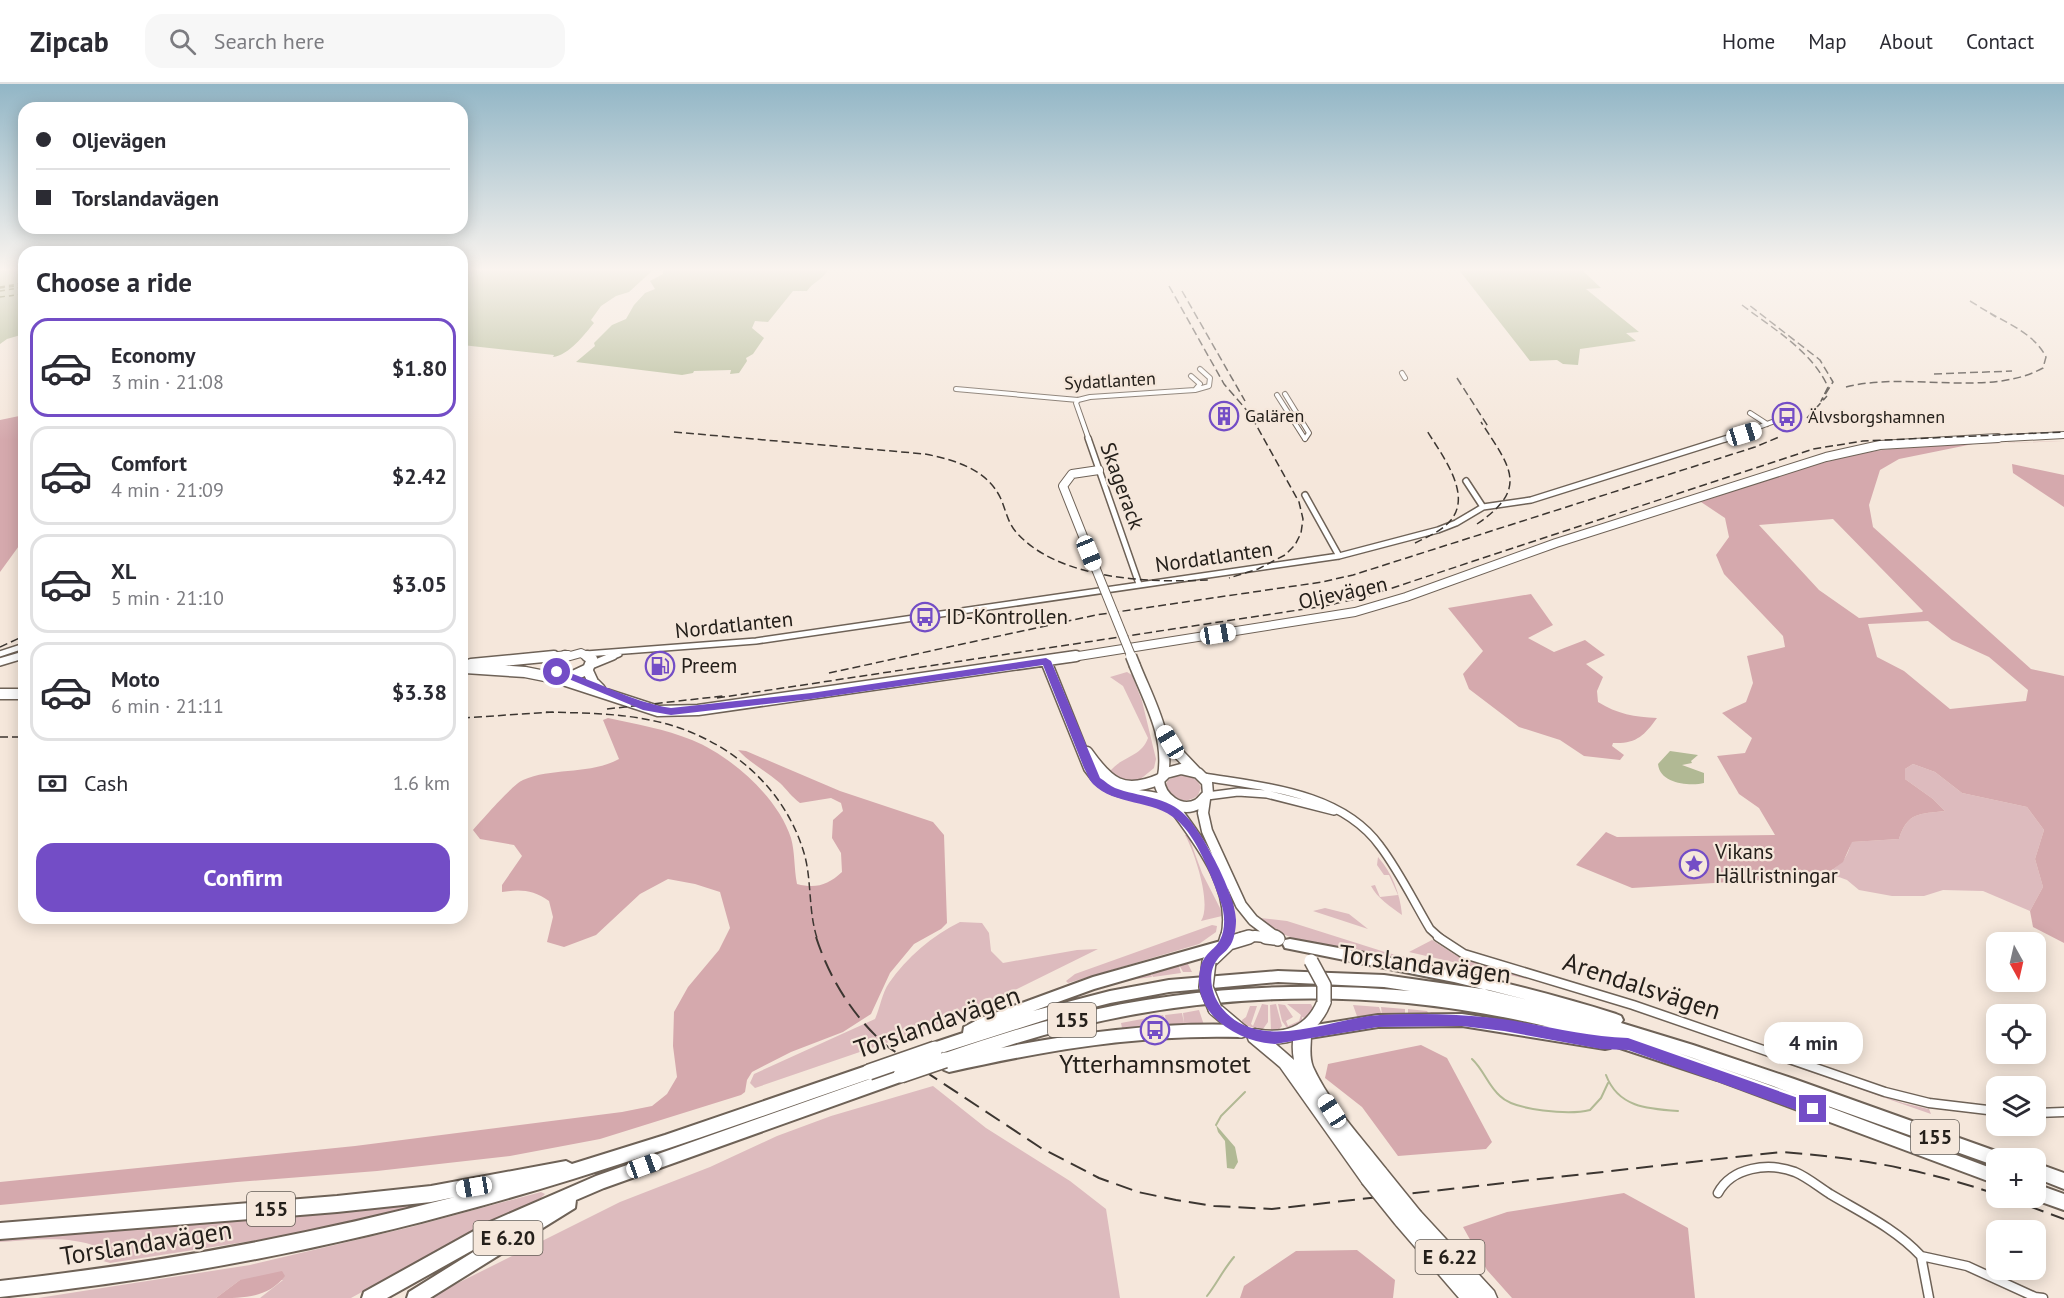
<!DOCTYPE html>
<meta charset="utf-8">
<style>
:root{--surface:#fff;--page:#f7f7f7;--text:#2b2b33;--muted:#7c7c81;--line:#e1e1e2;--accent:#734dc6}
body{margin:0;font-family:"PT Sans",sans-serif;background:var(--page);color:var(--text);height:100vh;display:flex;flex-direction:column;font-size:22px;white-space:nowrap}
*{box-sizing:border-box;margin:0}
p{font-size:20px;color:var(--muted)}
.icon{flex:none;width:33px;height:33px;fill:none;stroke:currentColor;stroke-width:2;stroke-linecap:round;stroke-linejoin:round}
.map{position:relative;flex:1;overflow:hidden}
.side{position:absolute;left:18px;top:162px;width:450px;height:678px;display:flex;flex-direction:column;background:var(--surface);border-radius:18px;box-shadow:0 3px 15px #0003}
.side>*{flex:none}
.banner{position:absolute;left:18px;top:18px;width:450px;height:132px;border-radius:18px;box-shadow:0 3px 15px #0003;display:grid;align-content:center;height:132px;padding:0 18px;background:var(--surface)}
.needle{width:39px;rotate:172deg}
.buttons{position:absolute;left:1986px;top:848px;display:grid;gap:12px}
.buttons a{display:grid;place-items:center;width:60px;height:60px;border-radius:12px;background:var(--surface);box-shadow:0 3px 15px #0003;font-size:30px}
.end{position:absolute;width:27px;height:27px;margin:-14px;border:8px solid #734dc6;background:#fff;box-shadow:0 0 0 3px #fff}
.from{border-radius:50%}
.bubble{position:absolute;height:42px;border-radius:18px;background:var(--surface);box-shadow:0 3px 15px #0003;font-size:20px;font-weight:600;line-height:42px;text-align:center}
.car{position:absolute;width:18px;height:36px;margin:-18px -9px;border-radius:8px;box-shadow:0 0 4px 2px #0007;background:linear-gradient(#fff 24%,#345 0 40%,#fff 0 76%,#345 0 86%,#fff 0)}
.banner b{display:flex;align-items:center;gap:21px;height:57px;font-size:22px}
.banner b+b{border-top:2px solid var(--line)}
.banner i{width:15px;height:15px;background:var(--text)}
ul{padding:0;list-style:none}
li{display:flex;align-items:center;gap:18px;height:99px;margin:0 12px 9px;padding:0 6px;border:3px solid var(--line);border-radius:18px}
li div{flex:1}
li b{display:block;font-size:22px}
li em{font-style:normal;font-weight:600}
li.current{border-color:var(--accent)}
li>.icon{width:54px;height:54px;stroke-width:1.5}
h2{padding:0 18px;font-size:27px;line-height:72px}
.pay{display:flex;align-items:center;gap:15px;height:66px;padding:0 18px;font-size:22px}
.pay p{margin-inline-start:auto}
.primary-button{display:flex;gap:12px;margin-top:auto;padding:12px 18px}
.primary-button a{flex:1;height:69px;border-radius:18px;background:var(--accent);color:#fff;font-size:24px;font-weight:600;line-height:69px;text-align:center}
header{display:flex;align-items:center;gap:36px;box-sizing:border-box;height:84px;padding:0 30px;background:var(--surface);border-bottom:2px solid var(--line)}
header strong{font-size:28px}
nav{display:flex;gap:33px;margin-inline-start:auto;font-size:21px}
.search{width:420px;height:54px;background:var(--page);display:flex;align-items:center;gap:15px;box-sizing:border-box;padding:0 21px;border-radius:18px;color:var(--muted);font-size:22px}
.map>svg:first-child{display:block}
.green{fill:#ddbbbe}
.forest{fill:#d5a9ad;fill-rule:evenodd}
.water{fill:#b1b994}
.lines{fill:none;stroke-linecap:round;stroke-linejoin:round}
.stream{stroke:#b1b994;stroke-width:2}
.ferry{stroke:#3e4607;stroke-width:1.5;stroke-dasharray:5 4;stroke-linecap:butt}
.street-far3-casing{stroke:#6e6257;stroke-width:6}
.street-far2-casing{stroke:#6e6257;stroke-width:8}
.street-far1-casing{stroke:#6e6257;stroke-width:10}
.street-casing{stroke:#6e6257;stroke-width:11}
.secondary-far3-casing{stroke:#6e6257;stroke-width:8}
.secondary-far2-casing{stroke:#6e6257;stroke-width:10}
.secondary-far1-casing{stroke:#6e6257;stroke-width:13}
.secondary-casing{stroke:#6e6257;stroke-width:16}
.primary-casing{stroke:#6e6257;stroke-width:4}
.highway-casing{stroke:#6e6257;stroke-width:3}
.street-far3{stroke:#fff;stroke-width:4}
.street-far2{stroke:#fff;stroke-width:5}
.street-far1{stroke:#fff;stroke-width:7}
.street{stroke:#fff;stroke-width:8}
.secondary-far3{stroke:#fff;stroke-width:6}
.secondary-far2{stroke:#fff;stroke-width:8}
.secondary-far1{stroke:#fff;stroke-width:10}
.secondary{stroke:#fff;stroke-width:13}
.primary{fill:#fff;fill-rule:evenodd}
.highway{fill:#fff;fill-rule:evenodd}
.rail-far1{stroke:#3c3631;stroke-width:1.5;stroke-dasharray:8 4;stroke-linecap:butt}
.rail{stroke:#3c3631;stroke-width:2;stroke-dasharray:17 8;stroke-linecap:butt}
.secondary-bridge-far2-casing{stroke:#6e6257;stroke-width:10;stroke-linecap:butt}
.secondary-bridge-far1-casing{stroke:#6e6257;stroke-width:13;stroke-linecap:butt}
.secondary-bridge-casing{stroke:#6e6257;stroke-width:16;stroke-linecap:butt}
.primary-bridge-casing{stroke:#6e6257;stroke-width:18;stroke-linecap:butt}
.highway-bridge-casing{stroke:#6e6257;stroke-width:20;stroke-linecap:butt}
.secondary-bridge-far2{stroke:#fff;stroke-width:8}
.secondary-bridge-far1{stroke:#fff;stroke-width:10}
.secondary-bridge{stroke:#fff;stroke-width:13}
.primary-bridge{stroke:#fff;stroke-width:15}
.highway-bridge{stroke:#fff;stroke-width:17}
.route{fill:#734dc6}
.labels{text-anchor:middle;stroke-width:4.5;stroke-linejoin:round;paint-order:stroke}
.far-street-label{font-size:18px;fill:#25201b;stroke:#f5e7db}
.far-poi-label{font-size:18px;fill:#25201b;stroke:#f5e7db;text-anchor:start}
.shield{fill:#f5e7db;stroke:#635c55;stroke-width:1.5}
.shield-label{font-size:20px;font-weight:bold;fill:#25201b}
.street-label{font-size:21px;fill:#25201b;stroke:#f5e7db}
.poi-label{font-size:21px;fill:#25201b;stroke:#f5e7db;text-anchor:start}
.near-street-label{font-size:26px;fill:#25201b;stroke:#f5e7db}
.near-poi-label{font-size:26px;fill:#25201b;stroke:#f5e7db}
</style>
<header>
<strong>Zipcab</strong>
<div class="search"><svg class="icon" aria-label="search" viewBox="0 0 24 24"><circle cx="10" cy="10" r="6"/><path d="M15 15l6 6"/></svg>Search here</div>
<nav><a>Home</a><a>Map</a><a>About</a><a>Contact</a></nav>
</header>
<div class="map">
<svg width="2064" height="1214" viewBox="0 0 2064 1214">
<rect width="100%" height="100%" fill="#f5e7db"/>
<path class="green" d="M1127 588 1132 591 1142 617 1156 675 1154 684 1137 698 1119 696 1109 689C1120 672 1141 674 1148 654L1123 602 1110 593Z
M1913 680 1935 688 1962 709 2027 723 2044 746 2035 775 2043 803 2030 827 1983 807 1943 806 1924 812H1892L1859 806 1847 796 1828 789C1841 780 1848 774 1851 758L1899 755C1907 728 1920 730 1945 727L1933 715 1905 695V685Z
M1178 691C1188 691 1198 693 1201 704L1198 711C1189 719 1179 717 1170 711L1166 700 1168 696Z
M1185 751H1188L1202 789 1221 826 1222 832 1201 837C1212 820 1195 769 1185 751Z
M1378 773C1392 789 1400 809 1402 831 1391 823 1377 814 1371 802L1375 801 1380 813 1398 811 1389 791H1384L1377 781Z
M1325 824 1349 830 1368 845 1313 827Z
M1260 834 1287 837 1388 869 1427 878V880C1391 874 1279 863 1260 834Z
M960 838 982 839 989 849 991 867 1003 879 1077 866 1098 865 995 916 924 946 755 1004 750 999 754 990 875 935C880 924 882 909 889 899 907 873 932 852 960 838Z
M1212 841 1217 842 1216 848 1199 860 1068 899 1066 897 1075 890Z
M1432 856 1457 872 1526 891 1527 895 1409 868Z
M1186 876 1192 888H1183L1178 879 1181 889 1153 893 1150 887 1152 893 1129 896 1127 893 1128 897 1099 901Z
M1262 920 1268 921V938L1263 945 1271 947 1270 921 1276 920 1282 942 1277 947 1267 948 1242 940V936L1246 933 1250 922H1257L1251 940 1253 942Z
M1278 920 1285 921 1293 933 1286 937 1288 942 1299 937 1301 931 1287 920H1311L1314 926 1307 935 1302 933 1303 938 1285 946 1287 944 1282 937Z
M1353 921 1379 923 1382 931 1381 923 1405 925V930H1408V925L1427 927 1429 930 1431 928 1461 931 1358 935Z
M1199 926 1204 941 1174 940 1122 944 1121 939 1163 931 1166 939 1165 931 1182 929 1184 939 1183 929Z
M1782 978 1903 1019 1929 1025 1931 1030Z
M933 1002 986 1044 1070 1097 1106 1125 1120 1214H433L446 1205 620 1118 710 1083 777 1052 831 1032Z
M541 1108 545 1110 541 1114 487 1139 351 1214H260L283 1196H240L216 1214H38L250 1181 411 1143Z
M465 1111 297 1150 110 1179 96 1175 98 1163C69 1151 31 1156 0 1158V1152Z"/>
<path class="forest" d="M24 331V455L0 488V336Z
M2064 357 1973 360 1899 375 1880 386 1869 421 1873 443 2031 585 2064 592V859L2033 843 2030 827 2043 803 2035 775 2044 746 2027 723 1962 709 1935 688 1913 680 1905 685V695L1933 715 1945 727C1920 730 1907 728 1899 755L1852 758 1843 778 1828 789 1781 795 1632 804 1576 781 1606 748 1617 753 1775 751 1759 724 1739 710 1717 672 1745 669 1752 654 1722 629 1746 618 1753 599 1747 572 1785 563 1783 552 1724 490 1716 471 1729 453 1725 434 1701 418C1759 398 1831 372 1890 365 1948 358 2006 360 2064 357ZM1833 435 1923 527 1922 528 1859 534 1819 506 1759 441ZM1928 537 1952 556 1989 573 2028 606 2026 617 1950 625 1904 587 1877 573 1868 540Z
M2012 380 2064 391V423L2013 389Z
M1531 510 1553 541 1528 554 1554 568 1585 556 1605 571 1586 580 1603 593 1597 607 1598 618C1617 630 1635 633 1657 634 1644 652 1636 660 1613 659L1612 662 1624 671 1620 676 1584 672 1560 656 1519 643 1469 605 1463 590 1483 567 1448 524Z
M608 634C636 640 665 645 692 656 731 672 778 713 791 754 795 768 794 785 797 800 816 805 828 801 842 788L841 769 832 754 833 736 843 727 841 719 831 714 800 719C792 713 787 706 780 699 766 687 750 679 738 666L746 667 840 707 933 738 944 751 947 839 941 845 914 860 890 889 871 930 843 948 791 968 752 988 747 996 745 1008 741 1011 600 1055 510 1072 377 1087 237 1098 0 1121V1098L355 1062 622 1028 652 1022 667 1010 677 993 673 962 674 928 688 903 719 866 730 844 720 808 695 800 668 795 640 810 596 851 564 863 547 858 553 833 549 817C533 806 521 805 502 808V801L522 772 514 761 480 755 473 746C482 736 513 700 523 696 553 683 590 691 619 675L603 636Z
M1421 961 1447 974 1492 1058 1486 1065 1398 1072 1362 1023 1325 994 1328 980Z
M1624 1109 1688 1144 1695 1214H1512L1487 1186 1463 1143 1507 1128Z
M1357 1166 1395 1196 1393 1214H1240L1244 1202 1296 1167Z
M282 1187 285 1192C268 1214 244 1214 216 1214L240 1196Z"/>
<path class="water" d="M0 186H24V250L7 255 0 260Z
M462 186H653L629 208 616 212 601 222 591 236 594 239C584 251 569 271 553 273L554 271 462 261Z
M663 186H828C822 196 813 198 807 207H793L768 238 755 237 752 244 764 254 753 270 746 274 747 277 739 289 730 290 731 286 694 287 693 289 682 291 576 278 595 262 594 259 612 241 626 235 634 221 645 209 655 205 650 197 663 190Z
M1459 186H1582L1601 204 1586 205 1639 248 1626 249 1636 257 1580 265 1578 281 1563 280 1557 276 1530 277Z
M1670 667 1698 671 1691 677 1692 679 1682 681 1704 689V699C1692 702 1660 701 1658 680Z
M1216 1041 1235 1063 1238 1078 1234 1085 1227 1084 1225 1057 1218 1048Z"/>
<g class="lines">
<path class="stream" d="M1472 975C1484 986 1488 1002 1500 1012 1515 1027 1570 1031 1590 1026L1601 1014 1608 999
M1606 991C1618 1023 1647 1025 1678 1027
M1216 1041 1221 1032 1245 1008
M1207 1212C1217 1199 1223 1186 1234 1173"/>
<path class="ferry" d="M0 203 24 199
M0 204 24 201
M0 207 24 203
M0 213 24 210"/>
<g class="street-far3-casing">
<path id="street-far3" d="M1402 289 1405 294
M1191 292 1200 300 1195 306 1209 302 1210 294 1200 285
M956 305 1078 316 1090 313 1195 306
M1285 310 1309 349 1305 355
M1277 311 1305 355
M1078 316 1076 319 1089 356
M1750 329 1767 340
M1724 356 1780 335"/>
</g>
<g class="street-far2-casing">
<path id="street-far2" d="M1088 354 1139 500
M1466 397 1483 423
M1305 411 1339 472
M0 570 24 562
M586 570 756 557 1339 472 1438 446 1456 439 1483 423 1531 416 1728 354
M14 574 24 571
M609 574 619 570"/>
</g>
<g class="street-far1-casing">
<path id="street-far1" d="M0 578 20 572
M591 581 613 572
M1204 693C1264 703 1341 708 1380 762 1399 787 1414 818 1430 845L1440 854
M1207 712 1238 708 1267 710 1334 727"/>
</g>
<g class="street-casing">
<path id="street" d="M1438 853 1464 870 1633 921 1885 1008 1929 1019 1996 1027
M2036 1029 2064 1028
M1718 1109C1732 1083 1768 1078 1795 1088 1807 1093 1819 1103 1830 1110 1862 1129 1896 1145 1921 1172
M1929 1214 1921 1172 1967 1182 2035 1213 2043 1214"/>
</g>
<g class="secondary-far3-casing">
<path id="secondary-far3" d="M1968 356 2064 351"/>
</g>
<g class="secondary-far2-casing">
<path id="secondary-far2" d="M1096 485 1063 402 1072 390 1099 386
M538 574 568 571
M563 574 581 569 590 574
M1066 574 1355 528 1406 513 1556 459 1826 373 1880 361 1998 354"/>
</g>
<g class="secondary-far1-casing">
<path id="secondary-far1" d="M565 572 556 581 557 588 573 592 588 585 592 575 587 572
M1046 577 1089 684C1110 715 1135 708 1167 716
M471 580 554 572
M1135 582C1149 617 1170 653 1163 692
M465 584 525 588 560 595 658 627 698 626 1076 572
M587 585 593 598 600 605
M0 610H24
M1164 647 1177 668 1196 688
M1087 668C1109 699 1123 711 1160 695
M1181 685 1198 689 1207 698 1208 710C1205 713 1201 718 1198 720 1180 730 1160 713 1159 696L1166 689Z
M1205 715 1203 729 1207 747 1241 821 1253 836 1277 854
M1171 719C1198 756 1238 805 1226 854
M1241 854 1255 852 1274 854"/>
</g>
<g class="secondary-casing">
<path id="secondary" d="M1266 853 1274 854
M1275 853 1278 855
M1225 860 1227 853
M1209 878 1229 859 1249 853
M1215 925 1241 947
M1257 952C1287 957 1312 948 1324 918"/>
</g>
<g class="primary-casing">
<path id="primary" d="M1290 855C1400 875 1509 896 1616 930L1621 932 1623 936 1621 939 1693 961 1794 995 2001 1069 2004 1074H1996V1082L1693 974 1678 969 1773 1002 1996 1086V1100L1717 996 1611 961 1610 964 1605 965 1462 942 1378 943 1297 956 1292 954 1290 950 1292 946 1297 944 1378 931 1462 930 1549 943C1367 899 1178 906 1001 964 1081 948 1160 938 1241 941L1246 943 1248 947 1246 951 1241 953C1139 950 1048 966 949 988L944 986 938 976 940 971 945 969C987 955 1028 941 1071 931 1183 904 1296 897 1410 907L1384 903 1278 898 1169 908 1110 919 1051 934 935 971 930 970 928 965 930 960 963 949 964 943 981 934 1093 893 1221 857 1226 859 1228 863 1226 867 1094 905 1033 927 1110 907 1169 896 1278 887 1384 891 1489 906 1532 917 1454 898 1290 865 1285 864 1283 860 1285 856Z
M869 981 874 983 876 988 874 993 869 995C739 1040 609 1087 477 1123 320 1167 161 1196 0 1213V1197C154 1180 305 1152 455 1113L431 1118 337 1128 0 1155V1139L337 1112 431 1102 566 1077 572 1080 665 1051Z
M901 984 906 986 908 991 906 996 604 1104 576 1116 575 1124 430 1214H407L409 1208 507 1147 387 1214H362L364 1208 490 1138 596 1092Z
M2036 1079 2064 1089V1105L2036 1094Z
M2036 1100 2064 1110V1126L2030 1114 2036 1113Z"/>
</g>
<g class="highway-casing">
<path id="highway" d="M1303 940 1309 942C1314 953 1307 968 1313 983 1330 1020 1361 1053 1386 1085L1389 1091 1386 1097 1380 1100 1376 1098 1369 1103 1363 1100 1280 983 1249 957 1247 952 1249 947 1255 945 1261 947 1294 976C1292 965 1292 953 1297 942Z
M1414 1124 1420 1127 1494 1207 1497 1214H1459L1396 1141 1393 1135 1396 1129 1402 1126 1407 1128Z"/>
</g>
<use href="#street-far3" class="street-far3"/>
<use href="#street-far2" class="street-far2"/>
<use href="#street-far1" class="street-far1"/>
<use href="#street" class="street"/>
<use href="#secondary-far3" class="secondary-far3"/>
<use href="#secondary-far2" class="secondary-far2"/>
<use href="#secondary-far1" class="secondary-far1"/>
<use href="#secondary" class="secondary"/>
<use href="#primary" class="primary"/>
<use href="#highway" class="highway"/>
<path class="rail-far1" d="M1169 202 1224 300 1250 330 1299 418 1303 435 1301 449 1295 461 1285 471 1258 485 1229 494
M1182 207 1245 317
M1970 217 1996 233
M1742 221C1772 244 1812 267 1828 303L1821 317 1833 298 1820 276 1749 221
M1934 290 2012 287
M1457 294 1489 344
M1846 303C1909 287 1988 314 2043 284L2046 273C2035 251 2011 241 1990 229
M1807 334 1827 312
M674 348 925 370C955 376 987 385 1001 415 1006 427 1008 439 1016 448 1058 496 1150 499 1208 496
M1477 440C1530 404 1510 383 1481 338
M1415 459C1427 453 1442 447 1451 436 1473 409 1440 369 1426 345
M0 563 24 552
M829 589 1096 531 1322 498 1353 491 1755 363 1779 353
M717 614 1325 522 1368 512 1813 365 1863 357 2064 348
M607 625 723 612
M546 628C581 629 616 629 650 636 721 650 783 698 804 769 812 796 808 826 817 854
M462 634 553 628
M0 653H24"/>
<path class="rail" d="M816 853C830 896 854 934 888 963L1041 1064 1099 1094 1138 1108 1176 1116 1214 1122 1272 1125 1781 1068C1855 1073 1925 1086 1996 1110
M2004 1113 2064 1135"/>
<g class="secondary-bridge-far2-casing">
<path id="secondary-bridge-far2" d="M1096 485 1132 574"/>
</g>
<g class="secondary-bridge-far1-casing">
<path id="secondary-bridge-far1" d="M1131 572 1135 582"/>
</g>
<g class="secondary-bridge-casing">
<path id="secondary-bridge" d="M1311 877 1324 901V918
M1209 878 1206 903 1215 925"/>
</g>
<g class="primary-bridge-casing">
<path id="primary-bridge" d="M869 988 935 965
M901 991 945 976"/>
</g>
<g class="highway-bridge-casing">
<path id="highway-bridge" d="M1380 1091 1414 1133
M1369 1094 1402 1135"/>
</g>
<use href="#secondary-bridge-far2" class="secondary-bridge-far2"/>
<use href="#secondary-bridge-far1" class="secondary-bridge-far1"/>
<use href="#secondary-bridge" class="secondary-bridge"/>
<use href="#primary-bridge" class="primary-bridge"/>
<use href="#highway-bridge" class="highway-bridge"/>
</g>
<linearGradient id="sky" x2="0" y2="1"><stop stop-color="#92b6c6"/><stop offset="0.52" stop-color="#faf4ef"/><stop offset="1" stop-color="#faf4ef" stop-opacity="0"/></linearGradient>
<rect width="2064" height="356" fill="url(#sky)"/>
<path class="route" d="M1046 574 1051 577 1100 694C1105 697 1110 702 1115 704 1138 713 1168 712 1186 732 1203 749 1237 813 1236 837 1236 844 1234 858 1229 863 1226 868 1220 871 1217 876 1207 889 1211 910 1221 923 1259 971 1330 934 1380 931 1420 929 1462 930 1502 935 1544 941 1585 953 1628 954L1818 1021 1820 1025 1818 1030 1813 1032 1628 966 1601 965 1504 947 1462 942 1378 943 1275 960C1238 958 1191 930 1200 886 1203 869 1214 867 1220 856 1226 845 1225 828 1220 816 1210 789 1198 755 1177 736 1153 715 1115 722 1093 700 1089 696 1087 689 1084 684L1043 581 811 615 671 631 643 626 552 588 557 585C597 596 630 618 671 624L811 609Z"/>
<defs>
<g id="building-ring" transform="scale(1.5)"><circle r="9.5" fill="#f5e7db" stroke="#734dc6" stroke-width="1.5"/><path d="M-4-6H4V6H1V3H-1V6H-4ZM-2.5-4.3h1.7v1.8h-1.7ZM.8-4.3h1.7v1.8H.8ZM-2.5-1h1.7V.8h-1.7ZM.8-1h1.7V.8H.8Z" fill="#734dc6"/></g>
<g id="bus-ring" transform="scale(1.5)"><circle r="9.5" fill="#f5e7db" stroke="#734dc6" stroke-width="1.5"/><path d="M-5-6H5V4H4V6H2V4H-2V6H-4V4H-5ZM-3.5-4V0h7V-4ZM-3.5 1.2v1.5H-2V1.2ZM2 1.2v1.5H3.5V1.2Z" fill="#734dc6"/></g>
<g id="fuel-ring" transform="scale(1.5)"><circle r="9.5" fill="#f5e7db" stroke="#734dc6" stroke-width="1.5"/><path d="M-5.5-6h7V0h2V4h1.3V-2.5L3-4.5l.8-.8L6-3V5H2.5V1h-1V6h-7ZM-4.2-4.7v3.2H.2V-4.7Z" fill="#734dc6"/></g>
<g id="sight-ring" transform="scale(1.5)"><circle r="9.5" fill="#f5e7db" stroke="#734dc6" stroke-width="1.5"/><path d="M0-6L1.8-2.2L6-1.7L2.9 1.2L3.7 5.4L0 3.3L-3.7 5.4L-2.9 1.2L-6-1.7L-1.8-2.2Z" fill="#734dc6"/></g>
</defs>
<g fill-rule="evenodd">
<use href="#building-ring" x="1224" y="332"/>
<use href="#bus-ring" x="1787" y="333"/>
<use href="#bus-ring" x="925" y="533"/>
<use href="#fuel-ring" x="660" y="582"/>
<use href="#sight-ring" x="1694" y="780"/>
<use href="#bus-ring" x="1155" y="946"/>
</g>
<g class="labels">
<g class="far-street-label">
<text transform="translate(1110 297) rotate(-3)" y="6">Sydatlanten</text>
</g>
<g class="far-poi-label">
<text x="1245" y="338">Galären</text>
<text x="1808" y="339">Älvsborgshamnen</text>
</g>
<g class="shield">
<rect x="1048" y="919" width="48" height="34" rx="4.5"/>
<rect x="1911" y="1036" width="48" height="34" rx="4.5"/>
<rect x="247" y="1108" width="48" height="34" rx="4.5"/>
<rect x="473.5" y="1137" width="69" height="34" rx="4.5"/>
<rect x="1415.5" y="1156" width="69" height="34" rx="4.5"/>
</g>
<g class="shield-label">
<text x="1072" y="943">155</text>
<text x="1935" y="1060">155</text>
<text x="271" y="1132">155</text>
<text x="508" y="1161">E 6.20</text>
<text x="1450" y="1180">E 6.22</text>
</g>
<g class="street-label">
<text transform="translate(1122 402) rotate(70)" y="7">Skagerack</text>
<text transform="translate(1214 473) rotate(-8)" y="7">Nordatlanten</text>
<text transform="translate(1343 509) rotate(-12)" y="7">Oljevägen</text>
<text transform="translate(734 541) rotate(-6)" y="7">Nordatlanten</text>
</g>
<g class="poi-label">
<text x="946" y="540">ID-Kontrollen</text>
<text x="681" y="589">Preem</text>
<text x="1715" y="775">Vikans<tspan x="1715" dy="24">Hällristningar</tspan></text>
</g>
<g class="near-street-label">
<text transform="translate(1425 880) rotate(7)" y="9">Torslandavägen</text>
<text transform="translate(1642 902) rotate(18)" y="9">Arendalsvägen</text>
<text transform="translate(937 938) rotate(-19)" y="9">Torslandavägen</text>
<text transform="translate(146 1159) rotate(-9)" y="9">Torslandavägen</text>
</g>
<g class="near-poi-label">
<text x="1155" y="989">Ytterhamnsmotet</text>
</g>
</g>
</svg>
<div class="buttons">
<a><svg class="needle" viewBox="-14 -14 28 28"><path d="M0-13l5 13h-10z" fill="#e53935"/><path d="M0 13l5-13h-10z" fill="#7c7c81"/></svg></a>
<a><svg class="icon" aria-label="locate" viewBox="0 0 24 24"><circle cx="12" cy="12" r="6"/><path d="M12 2v4M12 18v4M2 12h4M18 12h4"/></svg></a>
<a><svg class="icon" aria-label="layers" viewBox="0 0 24 24"><path d="M12 4l9 5-9 5-9-5zM3 14l9 5 9-5"/></svg></a>
<a>+</a>
<a>−</a>
</div>
<i class="end from" style="left:557px;top:588px"></i>
<i class="end" style="left:1813px;top:1025px"></i>
<div class="bubble" style="left:1764px;top:938px;width:99px">4 min</div>
<i class="car" style="left:1744px;top:350px;rotate:73deg"></i>
<i class="car" style="left:1089px;top:469px;rotate:158deg"></i>
<i class="car" style="left:1218px;top:550px;rotate:81deg"></i>
<i class="car" style="left:1170px;top:658px;rotate:329deg"></i>
<i class="car" style="left:1332px;top:1027px;rotate:327deg"></i>
<i class="car" style="left:644px;top:1082px;rotate:70deg"></i>
<i class="car" style="left:474px;top:1103px;rotate:261deg"></i>
<div class="banner">
<b><i class="from"></i>Oljevägen</b>
<b><i></i>Torslandavägen</b>
</div>
<section class="side">
<h2>Choose a ride</h2>
<ul>
<li class="current"><svg class="icon" aria-label="car" viewBox="0 0 24 24"><path d="M5 17H2v-5l4-1 3-4h7l3 4 3 1v5h-3M9 17h6M6 11h13"/><circle cx="7" cy="17" r="2"/><circle cx="17" cy="17" r="2"/></svg><div><b>Economy</b><p>3 min · 21:08</p></div><em>$1.80</em></li>
<li><svg class="icon" aria-label="car" viewBox="0 0 24 24"><path d="M5 17H2v-5l4-1 3-4h7l3 4 3 1v5h-3M9 17h6M6 11h13"/><circle cx="7" cy="17" r="2"/><circle cx="17" cy="17" r="2"/></svg><div><b>Comfort</b><p>4 min · 21:09</p></div><em>$2.42</em></li>
<li><svg class="icon" aria-label="car" viewBox="0 0 24 24"><path d="M5 17H2v-5l4-1 3-4h7l3 4 3 1v5h-3M9 17h6M6 11h13"/><circle cx="7" cy="17" r="2"/><circle cx="17" cy="17" r="2"/></svg><div><b>XL</b><p>5 min · 21:10</p></div><em>$3.05</em></li>
<li><svg class="icon" aria-label="car" viewBox="0 0 24 24"><path d="M5 17H2v-5l4-1 3-4h7l3 4 3 1v5h-3M9 17h6M6 11h13"/><circle cx="7" cy="17" r="2"/><circle cx="17" cy="17" r="2"/></svg><div><b>Moto</b><p>6 min · 21:11</p></div><em>$3.38</em></li>
</ul>
<div class="pay"><svg class="icon" aria-label="cash" viewBox="0 0 24 24"><path d="M3 7h18v10H3z"/><circle cx="12" cy="12" r="2"/></svg>Cash<p>1.6 km</p></div>
<div class="primary-button"><a>Confirm</a></div>
</section>
</div>
